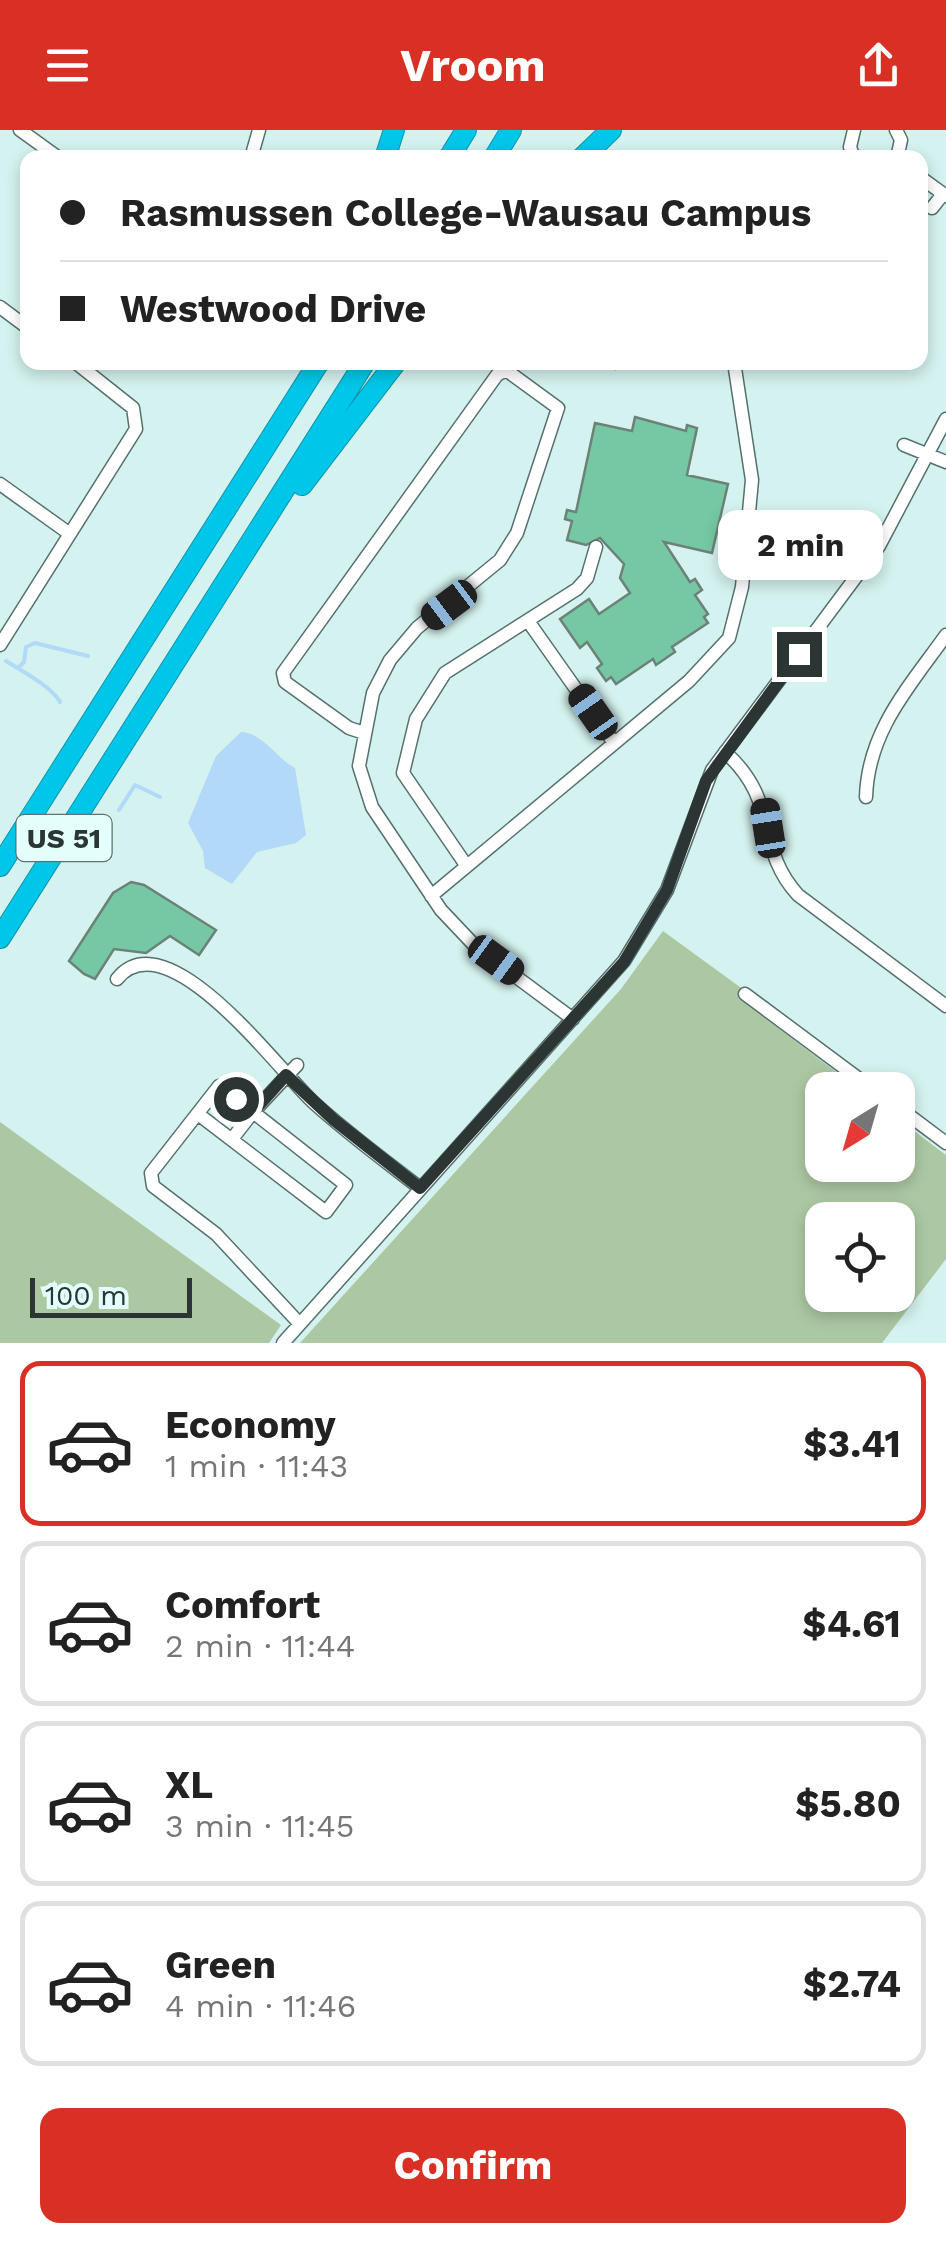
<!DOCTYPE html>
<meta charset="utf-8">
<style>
:root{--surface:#fff;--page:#f6f6f6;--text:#222;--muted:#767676;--line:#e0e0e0;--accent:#d93025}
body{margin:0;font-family:"Work Sans",sans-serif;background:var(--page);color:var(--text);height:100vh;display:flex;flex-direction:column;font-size:38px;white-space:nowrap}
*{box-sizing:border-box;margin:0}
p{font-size:32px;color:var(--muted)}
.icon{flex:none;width:55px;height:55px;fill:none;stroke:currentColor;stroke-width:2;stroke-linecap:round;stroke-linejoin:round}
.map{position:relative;height:1213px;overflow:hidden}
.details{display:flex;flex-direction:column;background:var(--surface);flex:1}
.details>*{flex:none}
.top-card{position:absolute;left:20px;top:20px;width:908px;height:220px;border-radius:20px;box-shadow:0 5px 15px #0003;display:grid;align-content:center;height:220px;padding:0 40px;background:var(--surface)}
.needle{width:65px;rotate:217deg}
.controls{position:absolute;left:805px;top:942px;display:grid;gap:20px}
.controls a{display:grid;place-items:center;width:110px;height:110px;border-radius:20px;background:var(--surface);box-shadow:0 5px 15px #0003;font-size:50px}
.scale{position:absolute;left:30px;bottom:25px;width:162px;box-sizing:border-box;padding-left:10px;border:5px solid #2a3534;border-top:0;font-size:28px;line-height:35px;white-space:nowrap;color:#2a3534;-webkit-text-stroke:8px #e2fffc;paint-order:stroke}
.end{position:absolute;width:45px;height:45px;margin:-22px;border:12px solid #2a3534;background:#fff;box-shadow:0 0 0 5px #fff}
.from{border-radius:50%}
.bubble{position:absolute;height:70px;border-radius:20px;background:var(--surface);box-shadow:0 5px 15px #0003;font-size:32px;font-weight:700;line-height:70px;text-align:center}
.car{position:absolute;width:30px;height:60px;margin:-30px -15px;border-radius:12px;box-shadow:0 0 8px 2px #0007;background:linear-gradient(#222 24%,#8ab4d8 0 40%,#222 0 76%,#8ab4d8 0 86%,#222 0)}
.top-card b{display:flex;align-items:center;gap:35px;height:95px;font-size:38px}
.top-card b+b{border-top:2px solid var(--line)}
.top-card i{width:25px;height:25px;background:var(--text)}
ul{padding:18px 0 0;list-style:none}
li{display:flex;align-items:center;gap:30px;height:165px;margin:0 20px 15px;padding:0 20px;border:5px solid var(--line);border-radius:20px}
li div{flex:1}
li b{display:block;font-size:38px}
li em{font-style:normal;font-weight:700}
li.on{border-color:var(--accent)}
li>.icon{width:90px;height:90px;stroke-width:1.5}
.cta{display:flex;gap:20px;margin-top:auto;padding:20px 40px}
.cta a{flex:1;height:115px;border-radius:20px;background:var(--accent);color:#fff;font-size:40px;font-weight:700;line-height:115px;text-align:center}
header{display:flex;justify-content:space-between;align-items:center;height:130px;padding:0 40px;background:var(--accent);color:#fff;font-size:45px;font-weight:700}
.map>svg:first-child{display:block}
.green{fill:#acc8a3;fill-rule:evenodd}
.water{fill:#b2d9f7}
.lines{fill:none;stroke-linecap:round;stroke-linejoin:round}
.stream{stroke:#b2d9f7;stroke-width:4}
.building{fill:#75c8a3;stroke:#6c8278;stroke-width:2.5}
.minor-casing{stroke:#56706e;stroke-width:15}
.highway-casing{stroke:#0f94aa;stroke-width:22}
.minor{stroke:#fff;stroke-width:12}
.highway{stroke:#00c7e9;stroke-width:20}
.rail{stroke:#809593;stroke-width:4;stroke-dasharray:15 8;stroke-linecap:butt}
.route{stroke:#2a3534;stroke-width:12}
.labels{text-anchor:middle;stroke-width:8;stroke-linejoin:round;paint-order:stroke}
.shield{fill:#e2fffc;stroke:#617270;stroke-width:2.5}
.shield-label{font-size:28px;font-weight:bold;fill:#2a3534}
</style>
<header><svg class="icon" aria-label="menu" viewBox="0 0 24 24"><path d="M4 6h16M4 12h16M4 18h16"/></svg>Vroom<svg class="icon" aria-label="share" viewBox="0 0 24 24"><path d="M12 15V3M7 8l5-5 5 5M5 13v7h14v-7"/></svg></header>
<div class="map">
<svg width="946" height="1213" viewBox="0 0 946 1213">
<rect width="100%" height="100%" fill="#d4f2ef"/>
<path class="green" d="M663 801 744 860 738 868 860 960H822V1035H898V989L946 1025V1129L882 1213H300L621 859ZM822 1090H898V1165H822Z
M0 992 281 1195 269 1213H0Z"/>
<path class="water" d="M241 602C263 603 276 628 295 638L306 705 296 713 257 722 232 754 205 738 203 721 188 693 216 626Z"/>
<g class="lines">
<path class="stream" d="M6 531C21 540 53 558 60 572
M18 538 24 532 26 517 35 513 88 526
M119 680 135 655 160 667"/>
</g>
<path class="building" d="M635 287 686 301 687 295 697 298 687 345 728 354 712 423 664 412 690 452 695 449 702 460 695 465 708 484 704 487 708 493 672 517 675 522 656 535 653 529 616 554 611 547 606 551 597 538 602 534 587 512 580 518 560 489 589 469 599 484 630 463 620 448 624 434 600 408 586 415 567 410 572 391 565 389 567 380 576 382 595 293 632 301Z
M131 752 144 755 216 800 199 825 170 806 146 823 114 819 95 849 84 844 69 831 113 763Z"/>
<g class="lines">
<g class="minor-casing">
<path id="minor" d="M20 0 59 28
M896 0 901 10 897 28
M251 28 259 0
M854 28 850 17 854 0
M920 47 946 66
M932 78 943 64
M0 177 28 198
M904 315 946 332
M0 354 70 404
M528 491 614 613
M0 515 136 299 133 278 75 232
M364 603 349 598 285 552 283 543 497 245 506 240 558 278 517 403 500 430 417 498 390 530 373 563 359 636 372 677 441 780 476 817 573 889
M725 622C781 672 754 717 798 765L946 876
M866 667C868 601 909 557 946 505
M466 735 403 643 416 589 445 543 577 459 587 448 596 417
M431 766 689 551 729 508 742 457 752 350 734 232
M117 849C167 786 281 943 313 972 347 1003 384 1030 420 1058
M745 864 874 960
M898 977 946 1013
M198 984 326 1082 346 1055 253 982 297 935
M232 1009 253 982 219 956 151 1043 153 1056 216 1104 299 1193
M283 1213 624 831 667 760 712 640 879 416 946 289"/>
</g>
<g class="highway-casing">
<path id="highway" d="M385 28 394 0
M449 28 466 0
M494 28 511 0
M582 28 611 0
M302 355 396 232
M0 736 319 232
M0 808 365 232"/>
</g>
<use href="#minor" class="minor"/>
<use href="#highway" class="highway"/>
<path class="rail" d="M614 240 616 232"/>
</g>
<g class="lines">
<path class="route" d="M236 969 253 982 286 945 334 990 420 1058 624 832 667 760 706 651 799 524"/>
</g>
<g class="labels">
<rect class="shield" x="16.5" y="685" width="95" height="46" rx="8"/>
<g class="shield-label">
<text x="64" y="718">US 51</text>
</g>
</g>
</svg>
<div class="controls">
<a><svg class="needle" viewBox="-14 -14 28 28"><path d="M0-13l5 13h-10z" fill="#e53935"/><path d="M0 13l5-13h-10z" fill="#767676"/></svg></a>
<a><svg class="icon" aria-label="locate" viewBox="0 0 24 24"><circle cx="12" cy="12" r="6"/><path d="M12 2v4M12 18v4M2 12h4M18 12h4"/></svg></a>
</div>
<div class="scale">100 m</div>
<i class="end from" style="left:236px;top:969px"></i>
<i class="end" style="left:799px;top:524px"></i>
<div class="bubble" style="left:718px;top:380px;width:165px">2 min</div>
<i class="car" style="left:449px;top:475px;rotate:233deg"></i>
<i class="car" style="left:593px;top:582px;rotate:325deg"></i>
<i class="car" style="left:768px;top:698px;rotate:351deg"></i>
<i class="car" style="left:496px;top:830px;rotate:126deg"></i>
<div class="top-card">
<b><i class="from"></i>Rasmussen College-Wausau Campus</b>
<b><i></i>Westwood Drive</b>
</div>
</div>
<section class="details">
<ul>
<li class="on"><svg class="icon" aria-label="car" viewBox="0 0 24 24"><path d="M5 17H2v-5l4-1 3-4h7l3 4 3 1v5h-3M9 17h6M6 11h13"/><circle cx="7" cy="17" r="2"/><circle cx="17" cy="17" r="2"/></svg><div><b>Economy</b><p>1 min · 11:43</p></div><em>$3.41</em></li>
<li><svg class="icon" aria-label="car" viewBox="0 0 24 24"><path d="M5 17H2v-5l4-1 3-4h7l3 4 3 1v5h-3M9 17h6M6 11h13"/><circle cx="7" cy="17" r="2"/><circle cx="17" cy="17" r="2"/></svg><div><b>Comfort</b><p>2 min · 11:44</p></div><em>$4.61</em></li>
<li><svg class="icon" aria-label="car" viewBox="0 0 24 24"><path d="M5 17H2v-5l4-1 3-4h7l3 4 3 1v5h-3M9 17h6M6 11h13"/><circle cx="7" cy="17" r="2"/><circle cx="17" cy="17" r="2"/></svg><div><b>XL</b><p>3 min · 11:45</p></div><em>$5.80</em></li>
<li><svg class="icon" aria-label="car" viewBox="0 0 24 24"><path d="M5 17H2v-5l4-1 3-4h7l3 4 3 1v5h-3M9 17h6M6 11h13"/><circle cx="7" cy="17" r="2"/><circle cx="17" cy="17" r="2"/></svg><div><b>Green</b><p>4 min · 11:46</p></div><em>$2.74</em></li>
</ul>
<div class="cta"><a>Confirm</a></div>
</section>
